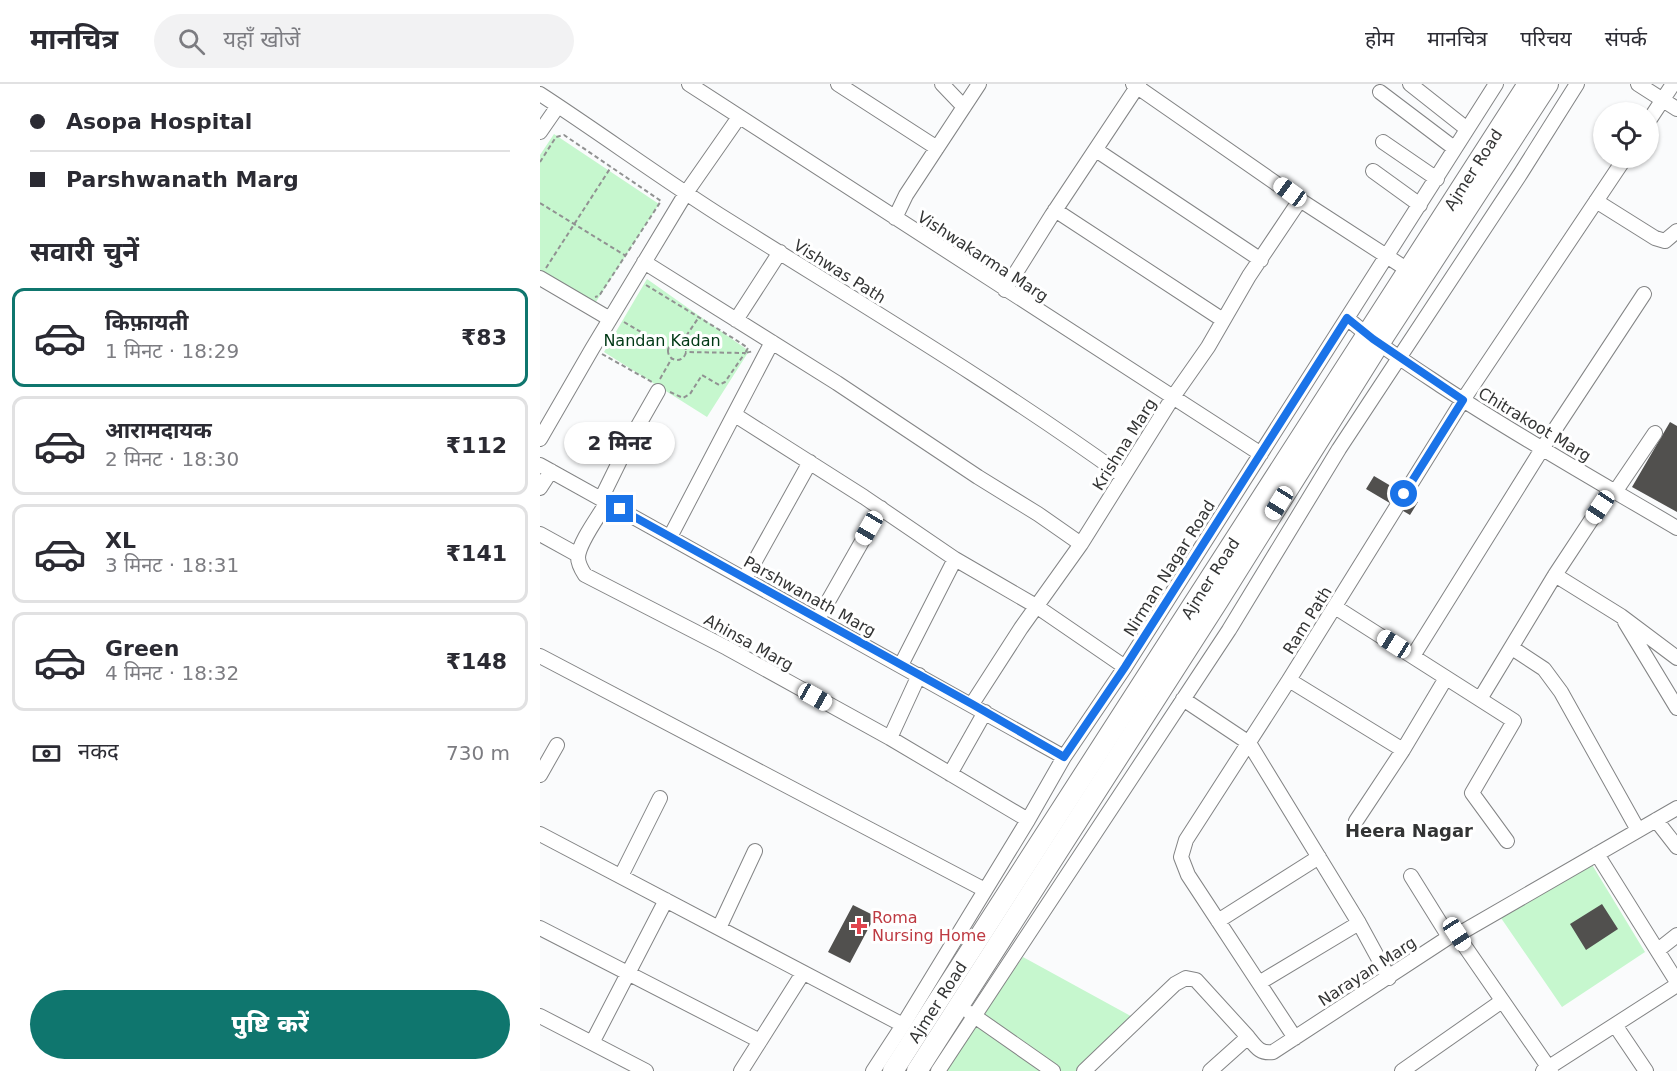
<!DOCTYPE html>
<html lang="hi">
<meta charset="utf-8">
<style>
:root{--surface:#fff;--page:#f2f2f3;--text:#2b2b33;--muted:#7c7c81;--line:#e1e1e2;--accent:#0f766e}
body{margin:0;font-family:"DejaVu Sans","Noto Sans Devanagari",sans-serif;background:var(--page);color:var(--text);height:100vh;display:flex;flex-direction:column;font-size:22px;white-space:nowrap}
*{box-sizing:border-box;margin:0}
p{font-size:20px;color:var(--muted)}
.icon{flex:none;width:33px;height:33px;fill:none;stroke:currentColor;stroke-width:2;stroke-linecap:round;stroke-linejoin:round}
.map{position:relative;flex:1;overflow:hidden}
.panel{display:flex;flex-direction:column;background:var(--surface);width:540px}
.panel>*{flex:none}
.hud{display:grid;align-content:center;height:132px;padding:0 30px;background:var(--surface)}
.buttons{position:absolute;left:1053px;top:18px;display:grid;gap:12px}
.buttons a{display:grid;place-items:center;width:66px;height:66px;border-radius:50%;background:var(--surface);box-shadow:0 2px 4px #0004;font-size:30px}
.end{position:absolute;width:27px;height:27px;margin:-14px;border:8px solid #1a73e8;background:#fff;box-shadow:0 0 0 3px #fff}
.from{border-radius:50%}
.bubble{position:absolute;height:42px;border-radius:21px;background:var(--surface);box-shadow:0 2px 4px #0004;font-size:20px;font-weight:800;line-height:42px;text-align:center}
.car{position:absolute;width:18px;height:36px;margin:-18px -9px;border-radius:8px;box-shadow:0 0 4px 2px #0007;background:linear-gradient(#fff 24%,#345 0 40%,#fff 0 76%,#345 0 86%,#fff 0)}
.hud b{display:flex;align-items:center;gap:21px;height:57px;font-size:22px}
.hud b+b{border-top:2px solid var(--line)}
.hud i{width:15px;height:15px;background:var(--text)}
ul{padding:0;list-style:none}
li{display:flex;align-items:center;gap:18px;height:99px;margin:0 12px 9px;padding:0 18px;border:3px solid var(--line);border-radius:12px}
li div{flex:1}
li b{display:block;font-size:22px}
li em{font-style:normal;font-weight:800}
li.selected{border-color:var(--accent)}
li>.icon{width:54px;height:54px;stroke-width:1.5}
h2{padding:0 30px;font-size:27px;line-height:72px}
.pay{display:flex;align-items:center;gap:15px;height:66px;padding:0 30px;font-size:22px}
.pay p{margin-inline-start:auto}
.primary-button{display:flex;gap:12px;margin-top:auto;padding:12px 30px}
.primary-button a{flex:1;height:69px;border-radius:36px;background:var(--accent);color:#fff;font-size:24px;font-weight:800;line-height:69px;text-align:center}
header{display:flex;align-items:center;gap:36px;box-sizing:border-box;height:84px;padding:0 30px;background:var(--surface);border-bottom:2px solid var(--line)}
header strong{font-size:28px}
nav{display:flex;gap:33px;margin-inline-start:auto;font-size:21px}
.search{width:420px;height:54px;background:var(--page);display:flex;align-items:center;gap:15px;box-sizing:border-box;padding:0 21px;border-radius:33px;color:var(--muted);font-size:22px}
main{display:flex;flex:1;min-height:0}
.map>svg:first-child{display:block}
.green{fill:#c6f7ce}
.building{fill:#51504e}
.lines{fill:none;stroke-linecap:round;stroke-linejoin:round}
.minor-casing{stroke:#838485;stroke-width:16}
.highway-casing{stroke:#838485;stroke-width:22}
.path{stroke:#919292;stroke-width:2;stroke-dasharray:4.5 3;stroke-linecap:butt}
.minor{stroke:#fff;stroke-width:14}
.highway{stroke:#fff;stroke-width:20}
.route{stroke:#1a73e8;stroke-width:8}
.health-dot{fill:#e0444e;stroke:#fff;stroke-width:2}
.labels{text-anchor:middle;stroke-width:6;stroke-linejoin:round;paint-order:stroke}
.street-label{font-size:16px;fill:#333434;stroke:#fff}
.park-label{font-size:16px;fill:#003915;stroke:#fff}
.health-label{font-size:16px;fill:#be3a42;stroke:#fff;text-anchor:start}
.neighbourhood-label{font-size:18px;font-weight:bold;fill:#333434;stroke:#fff}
</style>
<header>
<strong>मानचित्र</strong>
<div class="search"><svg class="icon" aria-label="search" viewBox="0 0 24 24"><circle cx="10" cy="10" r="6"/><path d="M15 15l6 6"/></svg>यहाँ खोजें</div>
<nav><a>होम</a><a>मानचित्र</a><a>परिचय</a><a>संपर्क</a></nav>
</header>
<main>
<section class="panel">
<div class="hud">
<b><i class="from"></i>Asopa Hospital</b>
<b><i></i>Parshwanath Marg</b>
</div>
<h2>सवारी चुनें</h2>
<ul>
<li class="selected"><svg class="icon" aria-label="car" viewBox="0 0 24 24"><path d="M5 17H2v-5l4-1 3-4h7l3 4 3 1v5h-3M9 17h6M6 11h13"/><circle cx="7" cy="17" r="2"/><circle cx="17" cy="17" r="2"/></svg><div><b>किफ़ायती</b><p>1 मिनट · 18:29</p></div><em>₹83</em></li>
<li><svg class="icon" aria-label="car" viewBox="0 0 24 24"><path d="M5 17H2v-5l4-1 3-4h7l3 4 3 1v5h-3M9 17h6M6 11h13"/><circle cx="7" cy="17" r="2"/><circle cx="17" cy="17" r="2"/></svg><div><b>आरामदायक</b><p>2 मिनट · 18:30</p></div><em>₹112</em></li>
<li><svg class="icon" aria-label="car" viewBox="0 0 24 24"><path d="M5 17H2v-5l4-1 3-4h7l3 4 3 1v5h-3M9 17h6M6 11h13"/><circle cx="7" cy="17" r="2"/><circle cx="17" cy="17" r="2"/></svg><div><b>XL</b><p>3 मिनट · 18:31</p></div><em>₹141</em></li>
<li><svg class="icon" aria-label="car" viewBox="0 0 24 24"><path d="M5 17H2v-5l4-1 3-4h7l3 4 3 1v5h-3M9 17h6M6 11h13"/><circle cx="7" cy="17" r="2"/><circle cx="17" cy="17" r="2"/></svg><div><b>Green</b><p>4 मिनट · 18:32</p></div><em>₹148</em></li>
</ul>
<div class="pay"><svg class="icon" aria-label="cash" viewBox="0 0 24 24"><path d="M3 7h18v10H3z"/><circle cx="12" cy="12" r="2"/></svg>नकद<p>730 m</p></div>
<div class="primary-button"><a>पुष्टि करें</a></div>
</section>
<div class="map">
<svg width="1137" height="987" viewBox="0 0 1137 987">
<rect width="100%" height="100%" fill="#fafbfc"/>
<path class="green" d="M14 50 119 120 54 221 0 189V71Z
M107 195 209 267 167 333 64 268Z
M1051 779 1105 868 1022 923 961 834Z
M483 873 598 936 543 987H401Z"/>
<path class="building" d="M1130 338 1137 342V428L1092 403Z
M834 392 878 418 870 431 826 405Z
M1062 820 1078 845 1046 866 1030 840Z
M313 821 335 832 310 879 288 868Z"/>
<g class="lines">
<g class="minor-casing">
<path id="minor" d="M149 0 721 370
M298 0 397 64
M402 0 424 23
M593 0 760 116 868 186
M870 0 927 45
M1098 0 1137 25
M840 8 914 64
M0 10C63 51 125 97 189 137 321 220 457 301 583 392
M1108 38 1133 0
M0 48 18 22
M843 58 897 95
M556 66 721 176
M833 87 880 121
M1056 117 1115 154 1125 157 1137 147
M515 126 683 236
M355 134 366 111 439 0
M104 178 297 299 438 393 498 430 541 460
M0 194 70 235
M465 206 512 131 599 0
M807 234C837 260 870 281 903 303 979 353 1059 398 1137 444
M196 236 240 168
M195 331 324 413 415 475 496 522 585 583
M0 355 52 265 146 109 199 33
M0 381 524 673
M0 404 11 387
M1075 408 1115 349
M61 415 90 356 118 307
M67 418C59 432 39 458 38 473 38 480 41 485 45 491L187 564 350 654 488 736
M0 450 38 471
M130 453 232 258
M1015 491 1081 532 1137 574
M205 495 270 378
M795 523 974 637 932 709 967 757
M278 535 341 424
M1085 538 1137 624
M972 564 1004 585 1021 608 1098 746
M0 572 445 806
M873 572 1002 365 1104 210
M361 581 415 475
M749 596 863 666 906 594
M643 615 709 659 819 839 849 894
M940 615 1015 491 1071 406
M432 620 481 544 541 460 633 313 668 263 709 192 760 116
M350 654 379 591
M410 690 445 628
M0 691 17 661
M1116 736 1137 763
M816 737 863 666
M0 750 363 941
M1057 770 1137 898
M81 792 120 714
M871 792 909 853
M678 837 779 773
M0 844 220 957
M179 844 215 767
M917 851 1011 987
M1118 866 1137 851
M719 899 819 839
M430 929 513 987
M0 932 106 987
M1075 941 1106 987
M755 954 648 791 641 773 646 756 749 596 923 316 1085 74
M52 959 126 816
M201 987 263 889
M333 987 363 941 488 736 524 673 585 583 956 0
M398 987 689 546 799 365 981 89 1037 0
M544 987 635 900 646 894 656 896 708 953
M670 987 708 953C716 963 720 970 733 968L909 853 917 851 1137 724
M862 987 962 917
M1003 987 1137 901"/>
</g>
<g class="highway-casing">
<g id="highway">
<path id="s1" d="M353 987 988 0"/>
<path d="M377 987 678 517 839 260 1008 0"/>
</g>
</g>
<path class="path" d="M0 78 16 53 24 51 121 117 59 212 55 213
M0 119 86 172
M6 184 71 83
M106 201 196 256 208 264 205 269 214 267
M84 238 128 264
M142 258 159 233
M128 267a9 9 0 1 1 18 0a9 9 0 1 1-18 0Z
M62 270 112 298
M120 295 132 274
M130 308 143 314 150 310 162 291 179 301 185 298 205 269 145 268"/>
<use href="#minor" class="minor"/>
<use href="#highway" class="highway"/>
</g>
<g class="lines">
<path class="route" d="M80 425 432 620 524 673 585 583 807 234 833 255 923 316 864 410"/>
</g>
<path class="health-dot" d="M316 833h6v6h6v6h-6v6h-6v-6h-6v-6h6z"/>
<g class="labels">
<g class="street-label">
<text dy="6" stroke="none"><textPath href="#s1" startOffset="1072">Ajmer Road</textPath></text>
<text transform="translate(443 172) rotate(33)" y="6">Vishwakarma Marg</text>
<text transform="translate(300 187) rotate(32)" y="6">Vishwas Path</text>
<text transform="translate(995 340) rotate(31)" y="6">Chitrakoot Marg</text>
<text transform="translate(584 360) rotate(-58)" y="6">Krishna Marg</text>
<text transform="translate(629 484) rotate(-58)" y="6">Nirman Nagar Road</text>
<text dy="6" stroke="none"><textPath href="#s1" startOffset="586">Ajmer Road</textPath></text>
<text transform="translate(270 512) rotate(29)" y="6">Parshwanath Marg</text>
<text transform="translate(767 536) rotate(-58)" y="6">Ram Path</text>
<text transform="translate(209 558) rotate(29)" y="6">Ahinsa Marg</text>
<text transform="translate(827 887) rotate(-33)" y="6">Narayan Marg</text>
<text dy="6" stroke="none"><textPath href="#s1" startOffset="82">Ajmer Road</textPath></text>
</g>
<g class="park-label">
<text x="122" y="262">Nandan Kadan</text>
</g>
<g class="health-label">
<text x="332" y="839">Roma<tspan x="332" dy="18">Nursing Home</tspan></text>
</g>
<g class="neighbourhood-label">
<text x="869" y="753">Heera Nagar</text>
</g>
</g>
</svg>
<div class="buttons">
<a><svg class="icon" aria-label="locate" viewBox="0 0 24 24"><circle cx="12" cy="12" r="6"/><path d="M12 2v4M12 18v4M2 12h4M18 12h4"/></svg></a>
</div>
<i class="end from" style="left:864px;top:410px"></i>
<i class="end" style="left:80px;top:425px"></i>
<div class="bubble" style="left:24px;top:338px;width:111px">2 मिनट</div>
<i class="car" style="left:750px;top:108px;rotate:306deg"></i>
<i class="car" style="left:739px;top:419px;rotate:212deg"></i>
<i class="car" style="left:1060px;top:423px;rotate:214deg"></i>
<i class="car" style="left:329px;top:444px;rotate:210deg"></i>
<i class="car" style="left:854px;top:560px;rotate:302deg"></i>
<i class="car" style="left:275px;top:613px;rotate:119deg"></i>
<i class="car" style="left:917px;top:850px;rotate:147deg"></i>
</div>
</main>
